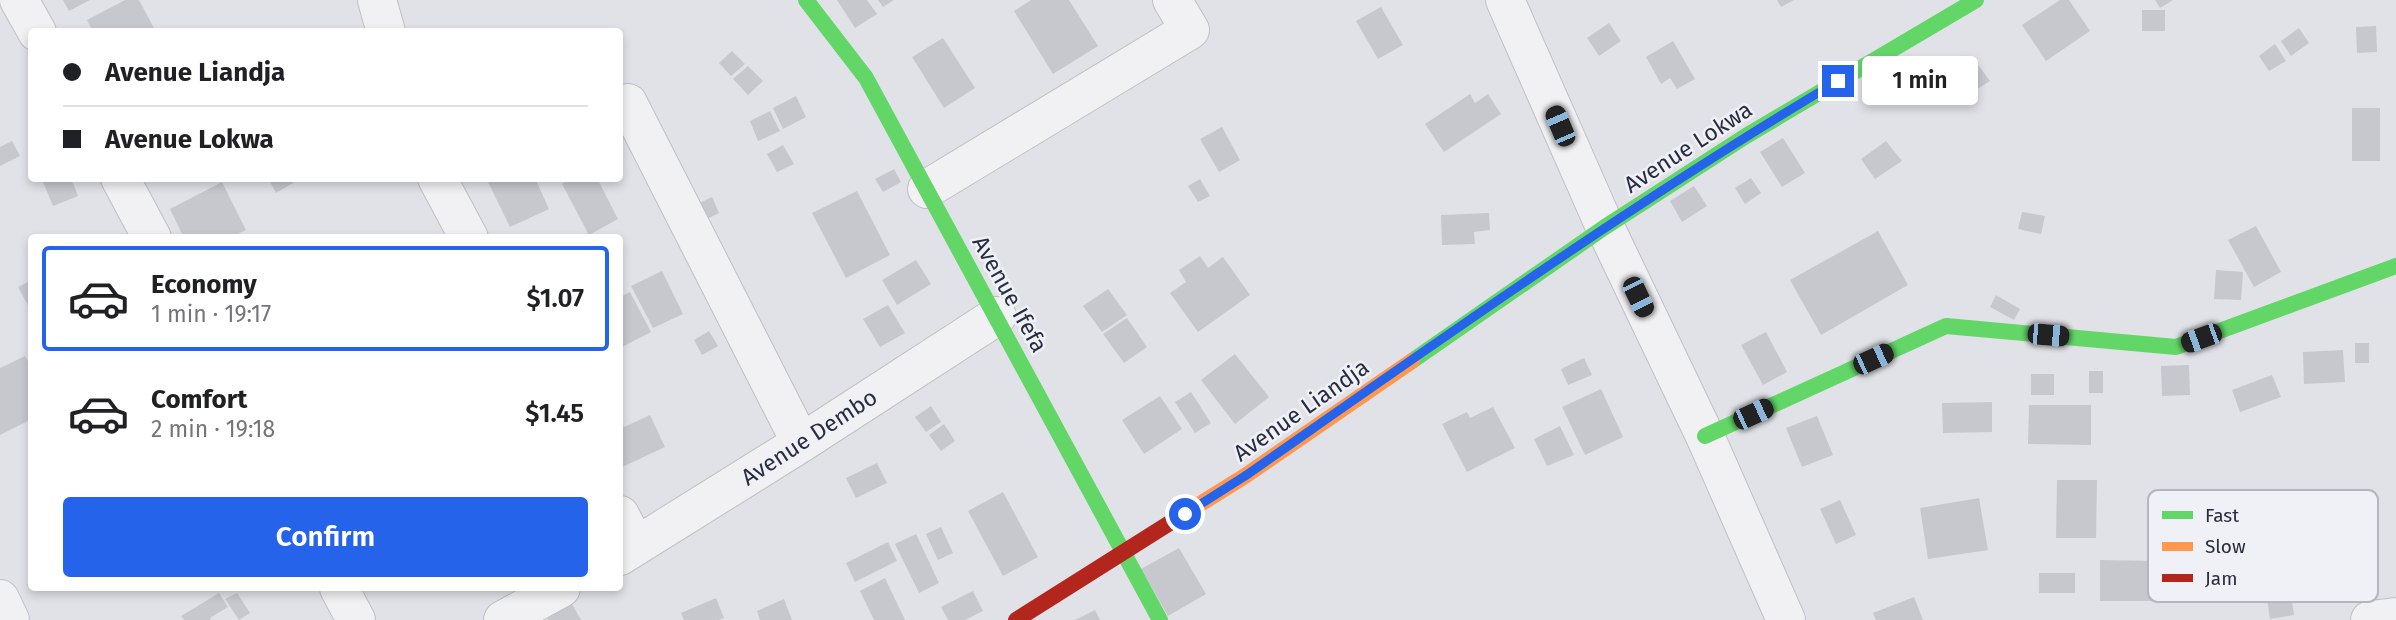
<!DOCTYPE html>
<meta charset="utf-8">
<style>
:root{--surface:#fff;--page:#f2f2f2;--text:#202124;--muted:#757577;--line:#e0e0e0;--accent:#2563eb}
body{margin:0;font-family:"Fira Sans",sans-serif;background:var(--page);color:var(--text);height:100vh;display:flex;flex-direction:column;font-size:26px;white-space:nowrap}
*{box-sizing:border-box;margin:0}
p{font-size:23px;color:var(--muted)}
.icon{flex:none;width:38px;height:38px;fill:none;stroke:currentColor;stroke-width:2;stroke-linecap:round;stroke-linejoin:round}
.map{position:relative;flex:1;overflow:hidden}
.panel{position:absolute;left:28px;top:234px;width:595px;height:357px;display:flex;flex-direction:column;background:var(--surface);border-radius:7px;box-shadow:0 4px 10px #0003}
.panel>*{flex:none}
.guide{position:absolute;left:28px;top:28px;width:595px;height:154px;border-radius:7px;box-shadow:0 4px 10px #0003;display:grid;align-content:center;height:154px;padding:0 35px;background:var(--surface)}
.end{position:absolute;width:32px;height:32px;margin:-16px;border:9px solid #2563eb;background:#fff;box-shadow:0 0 0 4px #fff}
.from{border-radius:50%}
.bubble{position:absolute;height:49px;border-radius:7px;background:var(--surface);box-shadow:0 4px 10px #0003;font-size:23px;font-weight:600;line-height:49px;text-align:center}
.car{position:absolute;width:21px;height:42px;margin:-21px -10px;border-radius:9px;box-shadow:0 0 5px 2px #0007;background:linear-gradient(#222 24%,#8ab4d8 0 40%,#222 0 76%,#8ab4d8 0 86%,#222 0)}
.guide b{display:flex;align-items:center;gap:24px;height:66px;font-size:26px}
.guide b+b{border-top:2px solid var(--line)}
.guide i{width:18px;height:18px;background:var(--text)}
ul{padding:12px 0 0;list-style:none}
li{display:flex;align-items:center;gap:21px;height:105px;margin:0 14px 10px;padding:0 21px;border:4px solid transparent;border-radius:7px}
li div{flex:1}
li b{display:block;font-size:26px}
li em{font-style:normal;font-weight:600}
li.current{border-color:var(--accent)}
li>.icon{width:63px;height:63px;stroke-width:1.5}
.action{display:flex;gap:14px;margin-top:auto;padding:14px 35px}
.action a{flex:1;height:80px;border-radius:7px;background:var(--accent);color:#fff;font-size:28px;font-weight:600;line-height:80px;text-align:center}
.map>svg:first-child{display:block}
.building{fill:#c7c8ce}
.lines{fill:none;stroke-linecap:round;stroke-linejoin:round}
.street-casing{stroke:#bfc0c5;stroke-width:40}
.street{stroke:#f1f1f3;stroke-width:38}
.fast{stroke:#63d668;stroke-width:16}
.slow{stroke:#ff974d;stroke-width:16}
.jam{stroke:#b3261e;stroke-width:16}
.route{stroke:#2563eb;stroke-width:9}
.labels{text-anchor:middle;stroke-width:5;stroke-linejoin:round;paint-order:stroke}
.street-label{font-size:23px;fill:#282c40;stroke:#eff1f6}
.key{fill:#eff1f6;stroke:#b3b6bf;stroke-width:2}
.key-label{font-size:19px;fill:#282c40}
</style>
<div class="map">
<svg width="2396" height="620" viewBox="0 0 2396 620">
<rect width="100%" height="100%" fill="#e1e2e7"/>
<path class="building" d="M63 0H90L69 11Z
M125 0H139L156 32H93L87 20Z
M837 0H867L877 14 855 28Z
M878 0H894L883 7Z
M1031 0H1069L1098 46 1053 74 1014 11Z
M1777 0H1794L1781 7Z
M2060 0H2069L2090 31 2046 61 2022 25Z
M2155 0H2173L2160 8Z
M1381 7 1403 45 1378 59 1356 21Z
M2142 10H2165V31H2142Z
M1609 23 1621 41 1599 56 1587 38Z
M2376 26 2377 52 2357 53 2356 27Z
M2299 28 2309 43 2291 56 2281 41Z
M943 38 975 88 944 108 912 57Z
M1673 41 1695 79 1677 89 1670 78 1661 84 1646 57Z
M2275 44 2286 61 2269 71 2259 56Z
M732 51 745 64 731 76 719 63Z
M1976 62 1990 81 1963 98 1950 79Z
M1912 64 1937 65V84H1911Z
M748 66 763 81 748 95 733 79Z
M1470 94 1475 103 1488 94 1501 114 1444 152 1425 124Z
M796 96 806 117 783 129 773 108Z
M2352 108H2380V161H2352Z
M770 111 780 131 758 141 750 121Z
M1222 127 1240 160 1219 172 1200 139Z
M1783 138 1805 173 1782 187 1760 152Z
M12 141 20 156 0 166V147Z
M1886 141 1902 161 1875 179 1861 159Z
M783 145 794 164 777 172 767 154Z
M894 169 901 182 883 192 875 179Z
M51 178H71L78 196 53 206 43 182Z
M268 178H290L293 183 276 193Z
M486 178H535L549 209 510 227Z
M572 178H597L618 219 589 235 562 184Z
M1751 178 1761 193 1745 204 1735 188Z
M1200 179 1210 196 1198 202 1188 186Z
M222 182 246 230 229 238H184L170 209Z
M1694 186 1707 206 1682 222 1670 201Z
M857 191 890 255 846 278 812 213Z
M712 197 719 213 695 225 687 209Z
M2022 212 2045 216 2041 234 2018 229Z
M1489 213 1490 230 1474 232 1475 244 1442 245 1441 215Z
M2256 226 2281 272 2254 287 2228 240Z
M1878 231 1908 285 1821 335 1790 280Z
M1200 256 1208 268 1223 257 1250 295 1198 332 1170 293 1186 282 1179 270Z
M916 260 931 284 897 305 882 280Z
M2216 270 2243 272 2241 300 2214 299Z
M662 271 683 314 653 328 631 286Z
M32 280V313L18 287Z
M1108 289 1127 315 1102 332 1083 306Z
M630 292 651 332 620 348V297Z
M1996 295 2020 309 2014 320 1990 307Z
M888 305 905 333 880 347 863 319Z
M1127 318 1147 347 1124 363 1103 334Z
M709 331 718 346 702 355 694 340Z
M1766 332 1787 372 1763 385 1741 345Z
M2355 343H2369V363H2355Z
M2343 350 2345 382 2304 384 2303 352Z
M1235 354 1269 397 1235 424 1201 380Z
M25 356 32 369V419L0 435V368Z
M1584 358 1592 375 1568 385 1561 369Z
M2189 365 2190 395 2162 396 2161 366Z
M2089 371H2103V393H2089Z
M2031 374H2054V395H2031Z
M2272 375 2281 397 2240 412 2232 390Z
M1601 389 1623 437 1585 455 1562 407Z
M1191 392 1211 423 1195 433 1175 402Z
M1160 396 1182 429 1144 454 1122 420Z
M1992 402V432L1943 433 1942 403Z
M2029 405H2091V445L2028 444Z
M931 406 941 422 926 432 915 417Z
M1493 407 1515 448 1467 472 1442 424 1467 412 1470 418Z
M650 415 665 447 620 468V429Z
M1817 416 1833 455 1802 467 1786 428Z
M944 424 955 441 941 451 929 435Z
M1560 426 1574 455 1547 466 1534 439Z
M877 463 887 483 856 498 846 478Z
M2057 480H2097L2096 538H2056Z
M1003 492 1038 557 1003 576 968 511Z
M1979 498 1988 550 1928 559 1920 508Z
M1840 500 1856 535 1836 544 1820 509Z
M941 527 953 553 938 560 926 534Z
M916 534 939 583 919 593 895 544Z
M888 542 897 561 855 582 846 563Z
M1179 548 1206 594 1168 616 1141 569Z
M2100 560 2155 561V601H2100Z
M2039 573H2075V593H2039Z
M2288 574 2294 615 2270 619 2264 578Z
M885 578 905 620H874L860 591Z
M973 591 983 611 965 620H948L941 607Z
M219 593 228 607 210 618 211 620H184L181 616Z
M237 593 250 613 239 620 225 599Z
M1914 597 1923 620H1876L1873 613Z
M716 598 724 618 719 620H684L681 613Z
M784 599 792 620H760L757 611Z
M572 604 581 620H548L547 617Z
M1095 610 1100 620H1075Z"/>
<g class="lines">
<g class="street-casing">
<path id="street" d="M19 0 37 32
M377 0 386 32
M1505 0 1605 227 1705 436 1786 620
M628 103 801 443
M120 178 152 238
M437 178 469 238
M927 189 1190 30 1172 0
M620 515 636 546
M620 556 801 443 997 316
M339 588 356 620
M0 599 10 620
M503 620 561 588
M2370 620 2396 617"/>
</g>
<use href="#street" class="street"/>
<path class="fast" d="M806 0 866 78 1160 620
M1412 361 1605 227 1746 136 1976 0
M1705 436 1946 326 2176 347 2396 266"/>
<path class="slow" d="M1184 514 1245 476 1412 361"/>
<path class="jam" d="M1016 620 1184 514"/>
</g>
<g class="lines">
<path class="route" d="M1185 514 1245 476C1440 340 1634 202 1838 81"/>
</g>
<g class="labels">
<g class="street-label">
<text transform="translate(1688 147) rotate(-33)" y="8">Avenue Lokwa</text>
<text transform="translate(1010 294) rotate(61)" y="8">Avenue Ifefa</text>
<text transform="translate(1301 410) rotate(-35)" y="8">Avenue Liandja</text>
<text transform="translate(809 437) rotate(-33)" y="8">Avenue Dembo</text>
</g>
</g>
<rect x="2148" y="490" width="230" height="112" rx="10" class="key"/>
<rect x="2162" y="511" width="31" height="8" fill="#63d668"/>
<rect x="2162" y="542" width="31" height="9" fill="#ff974d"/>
<rect x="2162" y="574" width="31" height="8" fill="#b3261e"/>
<g class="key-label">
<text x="2205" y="522">Fast</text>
<text x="2205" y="553">Slow</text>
<text x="2205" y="585">Jam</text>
</g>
</svg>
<i class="end from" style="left:1185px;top:514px"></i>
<i class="end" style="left:1838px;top:81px"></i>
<div class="bubble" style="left:1862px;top:56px;width:116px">1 min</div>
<i class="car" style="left:1560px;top:126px;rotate:337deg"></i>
<i class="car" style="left:1638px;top:297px;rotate:154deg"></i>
<i class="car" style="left:2048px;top:335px;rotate:95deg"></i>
<i class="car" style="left:2201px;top:338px;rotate:250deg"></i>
<i class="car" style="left:1873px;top:359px;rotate:65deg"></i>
<i class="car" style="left:1753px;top:414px;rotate:65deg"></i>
<div class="guide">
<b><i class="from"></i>Avenue Liandja</b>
<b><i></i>Avenue Lokwa</b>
</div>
<section class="panel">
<ul>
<li class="current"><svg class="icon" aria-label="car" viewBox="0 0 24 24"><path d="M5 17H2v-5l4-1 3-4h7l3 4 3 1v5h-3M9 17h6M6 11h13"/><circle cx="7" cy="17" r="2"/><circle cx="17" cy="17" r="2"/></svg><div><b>Economy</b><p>1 min · 19:17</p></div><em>$1.07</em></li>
<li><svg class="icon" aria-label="car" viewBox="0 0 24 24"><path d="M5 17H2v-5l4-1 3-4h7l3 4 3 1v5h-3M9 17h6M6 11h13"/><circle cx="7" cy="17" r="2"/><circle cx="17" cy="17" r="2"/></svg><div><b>Comfort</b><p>2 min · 19:18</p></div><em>$1.45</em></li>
</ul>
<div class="action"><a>Confirm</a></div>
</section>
</div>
